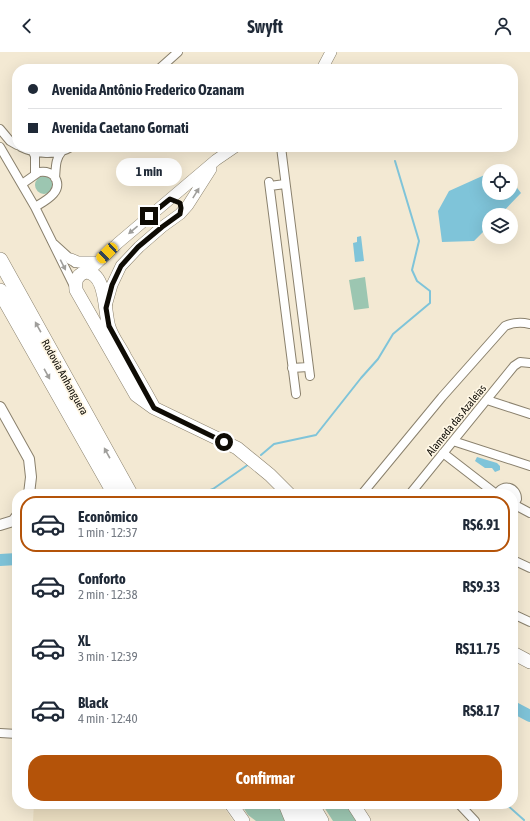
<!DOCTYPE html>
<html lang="pt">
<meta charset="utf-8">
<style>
:root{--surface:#fff;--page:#f2f2f3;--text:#1f2937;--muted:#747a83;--line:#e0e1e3;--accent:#b45309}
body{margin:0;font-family:"Asap Condensed",sans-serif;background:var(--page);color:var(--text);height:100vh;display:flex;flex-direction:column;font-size:15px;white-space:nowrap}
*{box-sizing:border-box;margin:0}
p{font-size:13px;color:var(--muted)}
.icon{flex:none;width:22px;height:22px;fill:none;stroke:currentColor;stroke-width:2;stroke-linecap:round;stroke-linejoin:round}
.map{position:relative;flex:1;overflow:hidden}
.details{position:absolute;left:12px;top:437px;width:506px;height:320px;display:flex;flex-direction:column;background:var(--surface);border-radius:16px;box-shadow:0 4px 16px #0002}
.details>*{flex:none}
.banner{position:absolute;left:12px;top:12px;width:506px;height:88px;border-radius:16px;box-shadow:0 4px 16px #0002;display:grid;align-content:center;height:88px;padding:0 16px;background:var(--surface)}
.fabs{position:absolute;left:482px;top:112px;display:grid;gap:8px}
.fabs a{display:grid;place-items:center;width:36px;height:36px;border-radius:50%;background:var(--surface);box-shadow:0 4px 16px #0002;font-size:20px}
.end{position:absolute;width:18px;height:18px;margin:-9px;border:5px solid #0f0c05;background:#fff;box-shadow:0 0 0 2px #fff}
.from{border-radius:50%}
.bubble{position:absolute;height:28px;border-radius:14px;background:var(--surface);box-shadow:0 4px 16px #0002;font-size:13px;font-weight:700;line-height:28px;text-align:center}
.car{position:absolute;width:12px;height:24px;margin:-12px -6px;border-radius:5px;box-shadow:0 0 3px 1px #0007;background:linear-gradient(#f5c518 24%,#345 0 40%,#f5c518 0 76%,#345 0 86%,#f5c518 0)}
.banner b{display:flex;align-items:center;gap:14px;height:38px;font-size:15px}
.banner b+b{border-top:1px solid var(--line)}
.banner i{width:10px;height:10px;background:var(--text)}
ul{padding:7px 0 0;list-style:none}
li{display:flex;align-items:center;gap:12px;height:56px;margin:0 8px 6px;padding:0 8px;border:2px solid transparent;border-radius:16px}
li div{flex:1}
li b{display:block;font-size:15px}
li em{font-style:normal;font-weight:700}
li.active{border-color:var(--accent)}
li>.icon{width:36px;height:36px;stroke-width:1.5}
.button{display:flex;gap:8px;margin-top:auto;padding:8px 16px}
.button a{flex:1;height:46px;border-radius:16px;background:var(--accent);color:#fff;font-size:16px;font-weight:700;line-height:46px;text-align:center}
header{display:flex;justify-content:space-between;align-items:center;height:52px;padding:0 16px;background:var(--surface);font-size:18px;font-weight:700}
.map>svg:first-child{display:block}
.built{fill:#eaddc0}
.green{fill:#9cc6b1}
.water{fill:#7fc4d9}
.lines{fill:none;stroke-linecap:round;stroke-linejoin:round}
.stream{stroke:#7fc4d9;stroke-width:2}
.river{stroke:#7fc4d9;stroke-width:12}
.minor-casing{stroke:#8a816d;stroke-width:10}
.tertiary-casing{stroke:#8a816d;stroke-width:12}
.secondary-casing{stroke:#8a816d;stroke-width:12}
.primary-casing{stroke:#8a816d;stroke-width:14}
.motorway-casing{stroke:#8a816d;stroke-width:16}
.minor{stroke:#fff;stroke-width:8}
.tertiary{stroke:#fff;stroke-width:10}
.secondary{stroke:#fff;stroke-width:11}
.primary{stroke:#fff;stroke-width:13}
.motorway{stroke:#fff;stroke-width:15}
.oneway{fill:#9f9e9b}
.route{stroke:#0f0c05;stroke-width:5}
.labels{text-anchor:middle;stroke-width:3.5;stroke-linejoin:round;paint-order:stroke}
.street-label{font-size:11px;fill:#0f0c05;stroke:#fff7e5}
</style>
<header><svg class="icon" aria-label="back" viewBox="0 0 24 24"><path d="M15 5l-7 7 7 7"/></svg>Swyft<svg class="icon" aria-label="person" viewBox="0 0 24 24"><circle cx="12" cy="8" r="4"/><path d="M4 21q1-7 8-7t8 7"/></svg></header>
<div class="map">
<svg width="530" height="769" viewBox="0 0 530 769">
<rect width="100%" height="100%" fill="#f3e9d3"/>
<path class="built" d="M34 752H222L233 769H33Z"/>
<path class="green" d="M35 133a9 9 0 1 1 18 0a9 9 0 1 1-18 0Z
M365 225 369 256 354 258 349 228Z
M241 752H281L288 769H256L248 763Z
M322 752H347L359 769H333Z"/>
<path class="water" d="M489 121V141H511V128L521 141 500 163H489V174L474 189 442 190 438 159 449 139Z
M361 184 364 209 355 210 353 191 357 190V185Z
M477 405 497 411 500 414V418L495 420 492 416H485L475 409Z"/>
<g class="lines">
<path class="stream" d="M261 403 274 392 316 383 361 326 378 307 393 282 430 251V239L417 229 412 218 419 189 395 109
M199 442 213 437 249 412
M506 752 524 768"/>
<path class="river" d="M0 508 17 507
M513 655 530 664"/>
<g class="minor-casing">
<path id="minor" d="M159 17 178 0
M0 77 10 89 17 93
M0 95 35 155 75 236
M21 95C35 102 57 104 71 95
M281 95 310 324
M33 100 35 104V122
M55 126C56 116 55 107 62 99
M269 130 296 342
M22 132 39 120C45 119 50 120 54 124 65 139 45 149 35 155
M270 134 285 132
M54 192 75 211
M292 316 308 315
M487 348 530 362
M453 389 530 414
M443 401 496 442
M362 442 442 345 505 274C514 270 521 270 530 272
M410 442 514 314 520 310 530 311
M497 442C503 431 517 435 517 447L513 455
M515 453 530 461
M513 508 530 516
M513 562 530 570
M0 681 17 682
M459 752 475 769"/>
</g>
<g class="tertiary-casing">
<path id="tertiary" d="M0 355 29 407 31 425 29 442
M0 473 13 469 17 464"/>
</g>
<g class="secondary-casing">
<path id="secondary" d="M322 17 331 0
M71 207 78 210H97
M88 220 118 191 216 108 235 95
M106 254 112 233 121 214 139 195 162 175 180 162 188 153 211 117"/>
</g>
<g class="primary-casing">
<path id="primary" d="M154 356C145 339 135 322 125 305 120 295 112 285 109 275 104 260 107 220 85 220 76 224 75 229 76 238L136 343 154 356 237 396 270 423 289 442
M513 601 530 610
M231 752 243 769
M353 752 364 769"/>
</g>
<g class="motorway-casing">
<path id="motorway" d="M0 208 130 442
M0 239 115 442
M286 752 293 769
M297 752 308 769
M311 752 321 769"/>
</g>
<use href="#minor" class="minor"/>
<use href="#tertiary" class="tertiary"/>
<use href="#secondary" class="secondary"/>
<use href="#primary" class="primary"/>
<use href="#motorway" class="motorway"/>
</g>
<defs><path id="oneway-solid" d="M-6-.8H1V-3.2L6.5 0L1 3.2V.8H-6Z"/></defs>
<g class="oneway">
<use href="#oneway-solid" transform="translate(196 141) rotate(-58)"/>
<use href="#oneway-solid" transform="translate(133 178) rotate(140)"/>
<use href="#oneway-solid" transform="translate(63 213) rotate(63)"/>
<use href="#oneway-solid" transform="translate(38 275) rotate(-119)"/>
<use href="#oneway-solid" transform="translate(47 322) rotate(61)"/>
<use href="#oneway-solid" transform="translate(107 401) rotate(-119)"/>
</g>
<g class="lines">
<path class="route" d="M149 164 170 147 180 151 181 156 180 162 162 175 138 195 121 214 112 233 106 256 109 274 154 356 224 390"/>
</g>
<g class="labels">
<g class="street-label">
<text transform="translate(65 325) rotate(61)" y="4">Rodovia Anhanguera</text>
<text transform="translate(456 368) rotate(-51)" y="4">Alameda das Azaleias</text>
</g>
</g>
</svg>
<div class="fabs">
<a><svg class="icon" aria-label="locate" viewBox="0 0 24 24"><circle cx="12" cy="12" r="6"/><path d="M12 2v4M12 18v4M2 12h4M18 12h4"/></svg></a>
<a><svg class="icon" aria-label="layers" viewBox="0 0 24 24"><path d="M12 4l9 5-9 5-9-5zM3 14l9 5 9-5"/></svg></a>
</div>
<i class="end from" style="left:224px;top:390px"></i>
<i class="end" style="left:149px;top:164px"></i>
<div class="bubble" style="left:116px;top:106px;width:66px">1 min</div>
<i class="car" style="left:107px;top:201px;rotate:227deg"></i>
<div class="banner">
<b><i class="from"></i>Avenida Antônio Frederico Ozanam</b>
<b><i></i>Avenida Caetano Gornati</b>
</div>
<section class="details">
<ul>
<li class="active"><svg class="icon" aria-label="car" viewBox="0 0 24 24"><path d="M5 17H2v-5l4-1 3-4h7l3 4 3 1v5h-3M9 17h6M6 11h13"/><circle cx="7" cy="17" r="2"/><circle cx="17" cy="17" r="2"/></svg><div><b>Econômico</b><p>1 min · 12:37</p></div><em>R$6.91</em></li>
<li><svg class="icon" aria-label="car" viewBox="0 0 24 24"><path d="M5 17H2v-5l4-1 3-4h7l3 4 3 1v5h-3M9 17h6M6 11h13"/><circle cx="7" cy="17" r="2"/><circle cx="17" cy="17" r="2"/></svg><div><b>Conforto</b><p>2 min · 12:38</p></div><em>R$9.33</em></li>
<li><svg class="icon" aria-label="car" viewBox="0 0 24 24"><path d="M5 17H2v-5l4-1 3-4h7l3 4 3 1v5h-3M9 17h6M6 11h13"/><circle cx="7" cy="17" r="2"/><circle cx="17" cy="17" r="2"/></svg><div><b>XL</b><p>3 min · 12:39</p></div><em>R$11.75</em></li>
<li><svg class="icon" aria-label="car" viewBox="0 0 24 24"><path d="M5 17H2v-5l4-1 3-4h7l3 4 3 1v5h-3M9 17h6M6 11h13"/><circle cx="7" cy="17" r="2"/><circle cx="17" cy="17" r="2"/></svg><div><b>Black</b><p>4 min · 12:40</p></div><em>R$8.17</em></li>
</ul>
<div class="button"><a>Confirmar</a></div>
</section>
</div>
